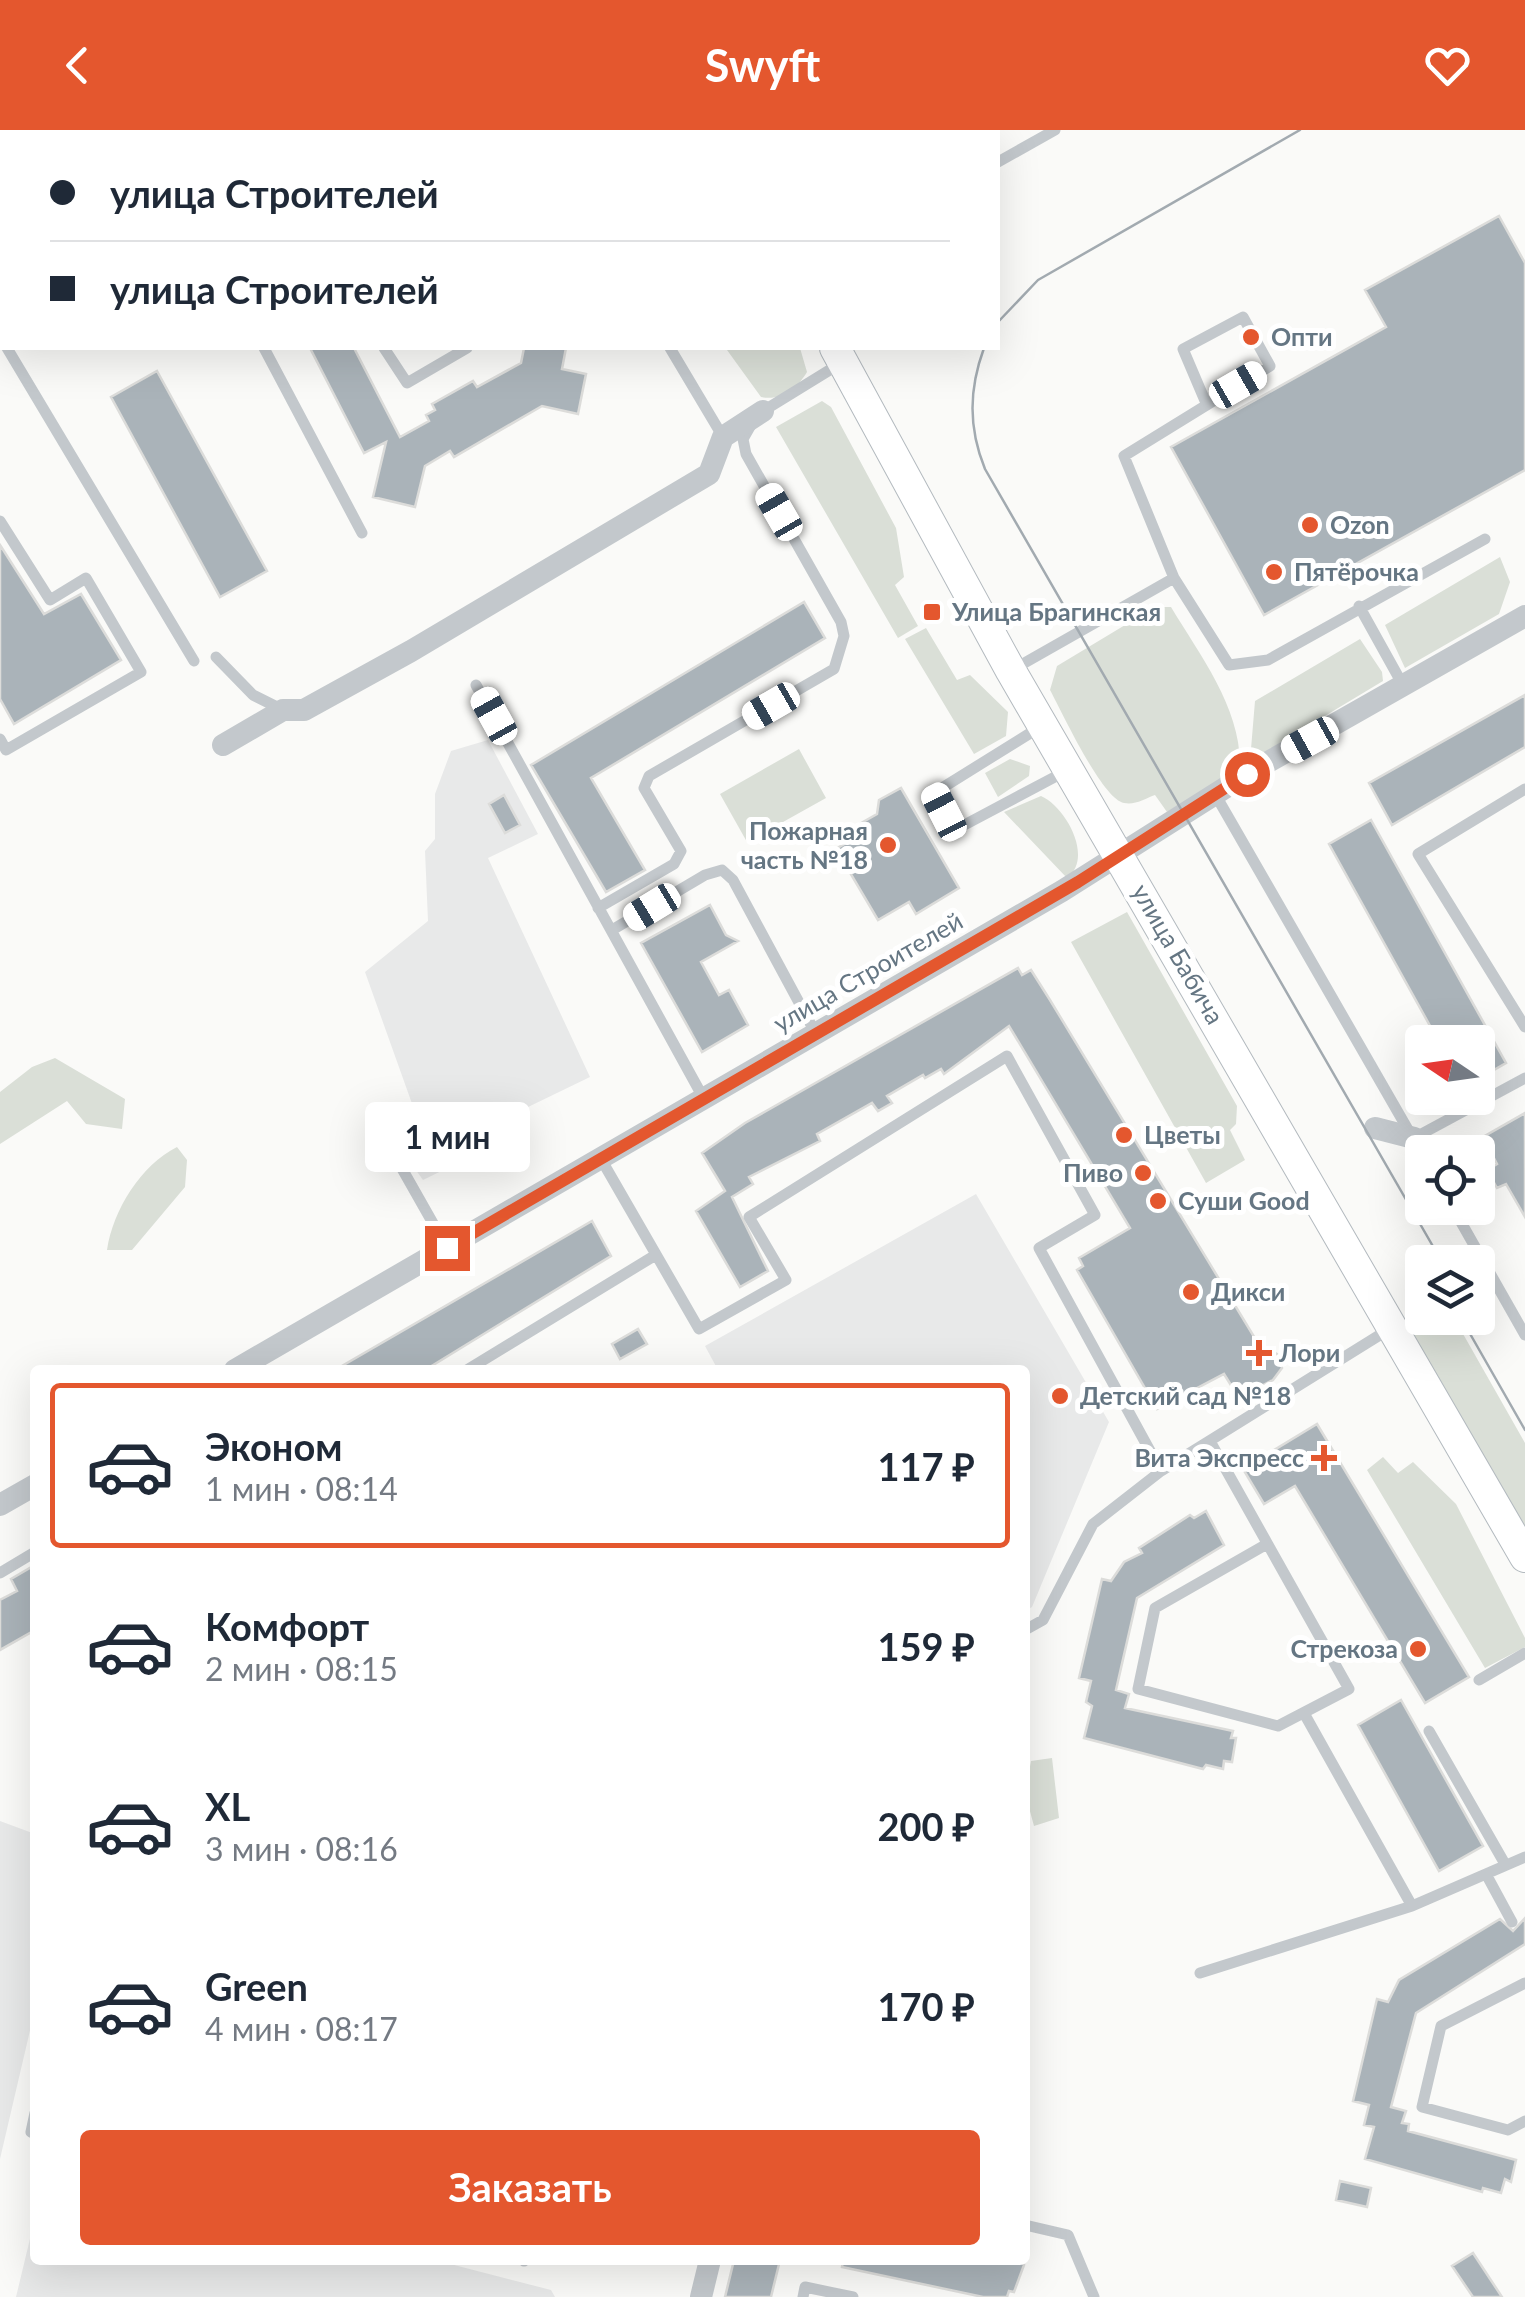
<!DOCTYPE html>
<html lang="ru">
<meta charset="utf-8">
<style>
:root{--surface:#fff;--page:#f2f2f3;--text:#1f2937;--muted:#747a83;--line:#e0e1e3;--accent:#e4572e}
body{margin:0;font-family:Lato,sans-serif;background:var(--page);color:var(--text);height:100vh;display:flex;flex-direction:column;font-size:38px;white-space:nowrap}
*{box-sizing:border-box;margin:0}
p{font-size:32px;color:var(--muted)}
.icon{flex:none;width:55px;height:55px;fill:none;stroke:currentColor;stroke-width:2;stroke-linecap:round;stroke-linejoin:round}
.map{position:relative;flex:1;overflow:hidden}
.details{position:absolute;left:30px;top:1235px;width:1000px;height:900px;display:flex;flex-direction:column;background:var(--surface);border-radius:10px;box-shadow:0 10px 40px #0002}
.details>*{flex:none}
.hud{position:absolute;left:0px;top:0px;width:1000px;height:220px;box-shadow:0 10px 40px #0002;display:grid;align-content:center;height:220px;padding:0 50px;background:var(--surface)}
.needle{width:65px;rotate:283deg}
.controls{position:absolute;left:1405px;top:895px;display:grid;gap:20px}
.controls a{display:grid;place-items:center;width:90px;height:90px;border-radius:10px;background:var(--surface);box-shadow:0 10px 40px #0002;font-size:50px}
.end{position:absolute;width:45px;height:45px;margin:-22px;border:12px solid #e4572e;background:#fff;box-shadow:0 0 0 5px #fff}
.from{border-radius:50%}
.bubble{position:absolute;height:70px;border-radius:10px;background:var(--surface);box-shadow:0 10px 40px #0002;font-size:32px;font-weight:700;line-height:70px;text-align:center}
.car{position:absolute;width:30px;height:60px;margin:-30px -15px;border-radius:12px;box-shadow:0 0 8px 2px #0007;background:linear-gradient(#fff 24%,#345 0 40%,#fff 0 76%,#345 0 86%,#fff 0)}
.hud b{display:flex;align-items:center;gap:35px;height:95px;font-size:38px}
.hud b+b{border-top:2px solid var(--line)}
.hud i{width:25px;height:25px;background:var(--text)}
ul{padding:18px 0 0;list-style:none}
li{display:flex;align-items:center;gap:30px;height:165px;margin:0 20px 15px;padding:0 30px;border:5px solid transparent;border-radius:10px}
li div{flex:1}
li b{display:block;font-size:38px}
li em{font-style:normal;font-weight:700}
li.current{border-color:var(--accent)}
li>.icon{width:90px;height:90px;stroke-width:1.5}
.cta{display:flex;gap:20px;margin-top:auto;padding:20px 50px}
.cta a{flex:1;height:115px;border-radius:10px;background:var(--accent);color:#fff;font-size:40px;font-weight:700;line-height:115px;text-align:center}
header{display:flex;justify-content:space-between;align-items:center;height:130px;padding:0 50px;background:var(--accent);color:#fff;font-size:45px;font-weight:700}
.map>svg:first-child{display:block}
.built{fill:#e8e9e9}
.green{fill:#dadfd7}
.building{fill:#aab3b9;stroke:#dcdcda;stroke-width:2.5}
.lines{fill:none;stroke-linecap:round;stroke-linejoin:round}
.secondary-casing{stroke:#b3babf;stroke-width:32}
.lane{stroke:#c3c8cc;stroke-width:11}
.street{stroke:#c3c8cc;stroke-width:22}
.secondary{stroke:#fff;stroke-width:30}
.tram{stroke:#a2aab0;stroke-width:2.5}
.route{stroke:#e4572e;stroke-width:12}
.poi-dot{fill:#e4572e;stroke:#fff;stroke-width:4}
.labels{text-anchor:middle;stroke-width:10;stroke-linejoin:round;paint-order:stroke}
.poi-label{font-size:25px;font-weight:bold;fill:#657683;stroke:#fff;text-anchor:start}
.street-label{font-size:25px;fill:#657683;stroke:#fff}
</style>
<header><svg class="icon" aria-label="back" viewBox="0 0 24 24"><path d="M15 5l-7 7 7 7"/></svg>Swyft<svg class="icon" aria-label="heart" viewBox="0 0 24 24"><path d="M12 20l-8-8c-3-5 5-10 8-4 3-6 11-1 8 4z"/></svg></header>
<div class="map">
<svg width="1525" height="2167" viewBox="0 0 1525 2167">
<rect width="100%" height="100%" fill="#fafaf8"/>
<path class="built" d="M488 610 538 704 488 728 590 947 526 978 517 1004 423 1050 400 1018 420 996 365 842 428 791 425 721 435 709V664L451 621Z
M976 1064 1109 1292 1032 1477 1025 1481V1240H718L705 1216Z
M0 1691 35 1704V1879L0 2029Z
M35 2088V2130H435L551 2160 555 2167H16Z"/>
<path class="green" d="M730 218H800L807 242C797 259 781 271 761 267L727 220Z
M822 271 831 277 896 398 904 447 895 455 918 496 898 508 776 297Z
M1500 427 1510 452 1499 484 1405 538 1385 495Z
M1155 477H1171C1201 527 1242 579 1240 639L1167 682 1155 665C1144 669 1136 675 1124 673 1102 669 1062 582 1050 560L1057 536Z
M926 498 957 550 970 545 1008 582 1006 606 974 624 905 509Z
M1360 509 1382 542 1383 551 1250 631 1255 571Z
M799 619 826 668 747 712 720 664Z
M1010 629 1030 636 1029 646 998 667 985 643Z
M1041 666C1066 677 1094 728 1067 748L1004 682Z
M1127 782 1237 976 1236 994 1230 1000 1245 1030 1206 1053 1071 812Z
M55 928 125 969 122 999 86 994 67 971 0 1014V962L32 937Z
M177 1017 187 1030 185 1057 132 1120H107C113 1080 141 1035 177 1017Z
M1422 1171V1188H1454L1525 1313V1401L1407 1195 1413 1176Z
M1383 1327 1398 1343 1413 1332 1456 1374 1525 1508V1517L1485 1538 1367 1340Z
M1052 1628 1059 1688 1034 1696 1025 1663 1031 1631Z"/>
<path class="building" d="M1499 86 1525 133V340L1264 485 1171 317 1386 197 1365 160Z
M310 218H354L400 307 429 291 426 285 435 280 432 274 473 251 477 257 521 233 524 218H566L562 239 586 244 578 284 542 276 454 327 450 321 425 336 415 377 373 367 386 312 364 323Z
M157 241 267 441 220 467 111 267Z
M0 415 44 484 81 464 121 530 14 594 0 569Z
M804 472 825 508 591 648 645 740 606 762 531 635Z
M1525 565V617L1392 695 1369 653Z
M901 658 959 758 916 784 909 772 878 790 836 719 854 708 849 700 877 684 879 670Z
M504 665 520 695 505 703 489 674Z
M1371 690 1506 933 1478 949V912H1439L1329 714Z
M710 775 726 805 738 811 701 832 719 865 729 860 748 895 702 922 641 813Z
M1018 838 1022 845 1031 840 1050 870 1259 1215 1279 1225 1282 1238 1273 1250 1239 1268 1224 1244 1157 1279 1077 1140 1083 1136 1079 1128 1130 1098 1009 896 944 944 941 939 925 948 923 945 887 966 892 973 878 981 872 973 817 1004 820 1011 749 1047 753 1054 732 1067 768 1141 740 1157 696 1081 725 1061 702 1023 745 993Z
M1525 983V1087L1506 1054 1497 1058 1487 1040 1497 1034 1483 1007Z
M592 1091 611 1126 425 1240H335Z
M638 1199 647 1214 620 1229 612 1214Z
M1317 1294 1469 1547 1425 1573 1295 1356 1264 1374 1243 1339Z
M1206 1381 1224 1415 1137 1468 1116 1560 1129 1564 1125 1578 1233 1601 1231 1608H1236L1232 1632 1224 1631 1223 1639 1206 1635 1203 1639 1084 1608 1092 1576 1086 1572 1091 1551 1079 1548 1102 1449 1111 1451 1124 1432 1142 1423 1139 1418 1190 1385 1194 1388Z
M35 1435V1500L0 1520V1470L17 1461 11 1449Z
M1401 1570 1483 1716 1439 1741 1358 1595Z
M1525 1788V1814L1416 1883 1391 1977 1406 1981 1402 1993 1409 1994 1408 2001 1516 2030 1511 2052 1505 2049 1501 2063 1483 2058 1482 2062 1365 2029 1374 1997 1364 1995 1369 1975 1353 1971 1377 1869 1388 1872 1399 1850 1500 1789 1513 1801Z
M1340 2051 1371 2058 1367 2077 1336 2070Z
M1473 2123 1502 2167H1473L1452 2136Z
M734 2130H780L771 2167H725Z
M843 2130H1017L1024 2135 1014 2162 1009 2161 1007 2167H983L842 2137Z"/>
<g class="lines">
<g class="secondary-casing">
<path id="secondary" d="M720 0 721 2
M835 218 1011 541 1525 1427"/>
</g>
<path class="lane" d="M107 0 108 2
M534 0 536 2
M911 0 912 2
M477 2 482 0
M998 32 1055 0
M0 206 2 210
M7 218 194 531
M264 218 362 403
M384 218 407 253 467 218
M670 218 723 307
M1206 273 1183 219 1243 187 1270 236 1124 326 1174 448 1229 535 1268 530 1485 409
M763 281 841 233
M0 391 50 470 86 448 141 542 6 620 0 609
M1359 476 1404 557
M216 527 253 565 283 580
M1012 540 1174 448
M476 555 704 969
M1040 597 934 663 953 701 1068 640
M1525 659 1418 724 1525 897
M1215 664 1422 1024
M598 778 674 734 681 721 644 658 649 646 834 539 844 506 841 492 746 324 743 309 751 295
M612 800 705 745 722 740 733 750 816 904
M379 998 447 1118
M1414 1008 1525 948
M601 1029 699 1199 786 1150 749 1087 1007 926 1095 1085 1039 1118 1161 1341 1391 1198
M1453 1078 1525 1205
M467 1240 654 1126
M1211 1313 1349 1559 1278 1596 1138 1559 1155 1478 1267 1414
M0 1443 35 1422
M1025 1500 1043 1490 1093 1394 1161 1341
M1479 1550 1525 1523
M1305 1585 1412 1776 1525 1727
M1429 1601 1505 1734
M1486 1744 1512 1792
M1200 1843 1412 1776
M1525 1853 1441 1896 1422 1977 1508 2000 1525 1991
M35 1983 31 2002 35 2004
M1025 2095 1068 2105 1094 2167
M524 2131V2130
M803 2167 805 2157 853 2167"/>
<path class="street" d="M0 123 2 121
M223 615 283 580H304L411 521 709 344 723 307 763 281
M1375 998 1414 1008
M235 1240 1062 761 1247 644 1525 486
M0 1375 35 1355
M701 2167 710 2130"/>
<use href="#secondary" class="secondary"/>
<path class="tram" d="M998 192 1038 150 1300 0
M984 218C969 259 968 297 985 339L1442 1132
M1461 1188 1525 1300"/>
</g>
<g class="lines">
<path class="route" d="M447 1118 1078 752 1247 644"/>
</g>
<g class="poi-dot">
<circle cx="1251" cy="207" r="10"/>
<circle cx="1310" cy="395" r="10"/>
<circle cx="1274" cy="442" r="10"/>
<rect x="922" y="472" width="20" height="20" rx="5"/>
<circle cx="888" cy="715" r="10"/>
<circle cx="1124" cy="1005" r="10"/>
<circle cx="1143" cy="1043" r="10"/>
<circle cx="1158" cy="1071" r="10"/>
<circle cx="1191" cy="1162" r="10"/>
<path d="M1254 1208h10v10h10v10h-10v10h-10v-10h-10v-10h10z"/>
<circle cx="1060" cy="1266" r="10"/>
<path d="M1319 1313h10v10h10v10h-10v10h-10v-10h-10v-10h10z"/>
<circle cx="1418" cy="1519" r="10"/>
</g>
<g class="labels">
<g class="poi-label">
<text x="1271" y="216">Опти</text>
<text x="1330" y="404">Ozon</text>
<text x="1294" y="451">Пятёрочка</text>
<text x="952" y="491">Улица Брагинская</text>
<text x="868" y="710" text-anchor="end">Пожарная<tspan x="868" dy="29">часть №18</tspan></text>
<text x="1144" y="1014">Цветы</text>
<text x="1123" y="1052" text-anchor="end">Пиво</text>
<text x="1178" y="1080">Суши Good</text>
<text x="1211" y="1171">Дикси</text>
<text x="1279" y="1232">Лори</text>
<text x="1080" y="1275">Детский сад №18</text>
<text x="1304" y="1337" text-anchor="end">Вита Экспресс</text>
<text x="1398" y="1528" text-anchor="end">Стрекоза</text>
</g>
<g class="street-label">
<text transform="translate(1178 824) rotate(60)" y="9">улица Бабича</text>
<text transform="translate(868 842) rotate(-30)" y="9">улица Строителей</text>
</g>
</g>
</svg>
<div class="controls">
<a><svg class="needle" viewBox="-14 -14 28 28"><path d="M0-13l5 13h-10z" fill="#e53935"/><path d="M0 13l5-13h-10z" fill="#747a83"/></svg></a>
<a><svg class="icon" aria-label="locate" viewBox="0 0 24 24"><circle cx="12" cy="12" r="6"/><path d="M12 2v4M12 18v4M2 12h4M18 12h4"/></svg></a>
<a><svg class="icon" aria-label="layers" viewBox="0 0 24 24"><path d="M12 4l9 5-9 5-9-5zM3 14l9 5 9-5"/></svg></a>
</div>
<i class="end from" style="left:1247px;top:644px"></i>
<i class="end" style="left:447px;top:1118px"></i>
<div class="bubble" style="left:365px;top:972px;width:165px">1 мин</div>
<i class="car" style="left:1238px;top:255px;rotate:60deg"></i>
<i class="car" style="left:779px;top:382px;rotate:330deg"></i>
<i class="car" style="left:771px;top:576px;rotate:240deg"></i>
<i class="car" style="left:494px;top:586px;rotate:331deg"></i>
<i class="car" style="left:1310px;top:610px;rotate:241deg"></i>
<i class="car" style="left:944px;top:682px;rotate:333deg"></i>
<i class="car" style="left:652px;top:777px;rotate:239deg"></i>
<div class="hud">
<b><i class="from"></i>улица Строителей</b>
<b><i></i>улица Строителей</b>
</div>
<section class="details">
<ul>
<li class="current"><svg class="icon" aria-label="car" viewBox="0 0 24 24"><path d="M5 17H2v-5l4-1 3-4h7l3 4 3 1v5h-3M9 17h6M6 11h13"/><circle cx="7" cy="17" r="2"/><circle cx="17" cy="17" r="2"/></svg><div><b>Эконом</b><p>1 мин · 08:14</p></div><em>117 ₽</em></li>
<li><svg class="icon" aria-label="car" viewBox="0 0 24 24"><path d="M5 17H2v-5l4-1 3-4h7l3 4 3 1v5h-3M9 17h6M6 11h13"/><circle cx="7" cy="17" r="2"/><circle cx="17" cy="17" r="2"/></svg><div><b>Комфорт</b><p>2 мин · 08:15</p></div><em>159 ₽</em></li>
<li><svg class="icon" aria-label="car" viewBox="0 0 24 24"><path d="M5 17H2v-5l4-1 3-4h7l3 4 3 1v5h-3M9 17h6M6 11h13"/><circle cx="7" cy="17" r="2"/><circle cx="17" cy="17" r="2"/></svg><div><b>XL</b><p>3 мин · 08:16</p></div><em>200 ₽</em></li>
<li><svg class="icon" aria-label="car" viewBox="0 0 24 24"><path d="M5 17H2v-5l4-1 3-4h7l3 4 3 1v5h-3M9 17h6M6 11h13"/><circle cx="7" cy="17" r="2"/><circle cx="17" cy="17" r="2"/></svg><div><b>Green</b><p>4 мин · 08:17</p></div><em>170 ₽</em></li>
</ul>
<div class="cta"><a>Заказать</a></div>
</section>
</div>
